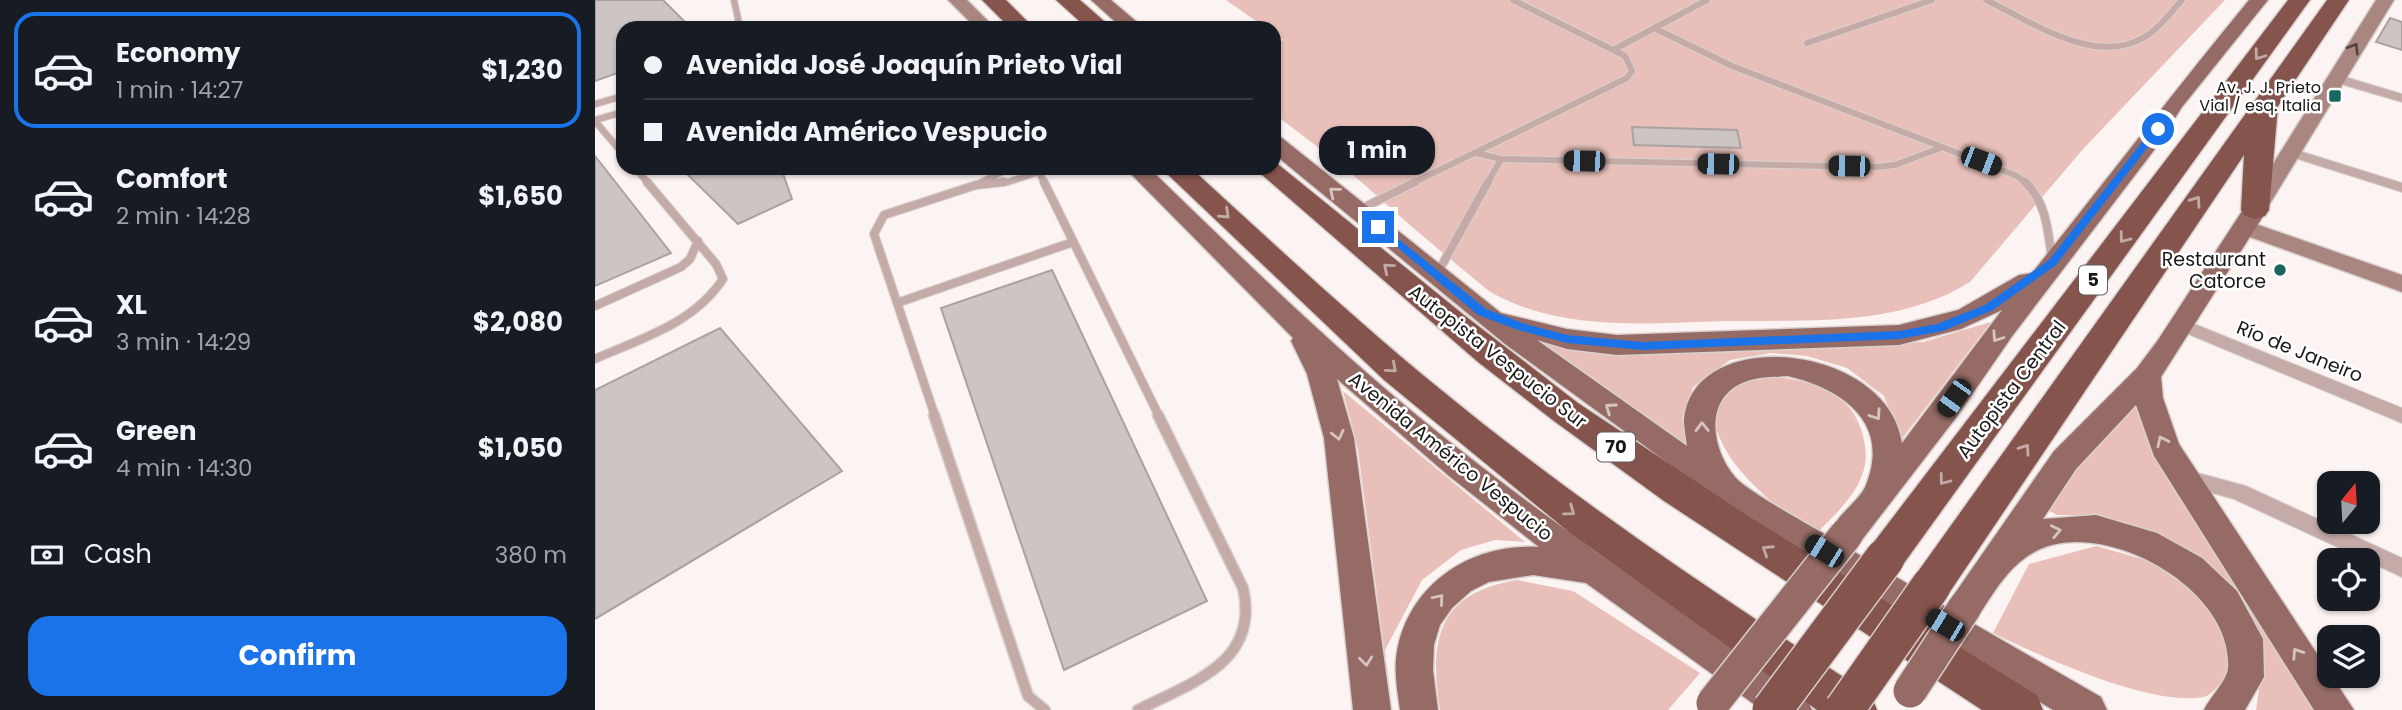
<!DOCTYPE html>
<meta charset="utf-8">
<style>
:root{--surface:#171b24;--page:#20242c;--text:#f1f3f6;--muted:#9ea1a6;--line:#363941;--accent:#1a73e8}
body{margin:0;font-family:Poppins,sans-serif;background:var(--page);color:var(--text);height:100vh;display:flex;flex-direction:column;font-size:26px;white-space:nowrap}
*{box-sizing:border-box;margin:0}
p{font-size:23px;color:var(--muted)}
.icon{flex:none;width:38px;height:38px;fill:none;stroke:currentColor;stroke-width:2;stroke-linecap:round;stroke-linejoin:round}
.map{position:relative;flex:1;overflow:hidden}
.panel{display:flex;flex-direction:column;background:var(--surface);width:595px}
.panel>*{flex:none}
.guide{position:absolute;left:21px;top:21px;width:665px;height:154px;border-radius:21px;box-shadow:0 2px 5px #0004;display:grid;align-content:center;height:154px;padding:0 28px;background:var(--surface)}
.needle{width:46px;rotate:18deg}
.buttons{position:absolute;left:1722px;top:471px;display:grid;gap:14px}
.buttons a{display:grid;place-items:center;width:63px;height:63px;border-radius:14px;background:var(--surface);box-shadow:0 2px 5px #0004;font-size:35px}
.end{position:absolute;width:32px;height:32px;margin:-16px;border:9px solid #1a73e8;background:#fff;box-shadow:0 0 0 4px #fff}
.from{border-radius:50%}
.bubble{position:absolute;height:49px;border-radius:21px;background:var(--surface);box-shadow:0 2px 5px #0004;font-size:23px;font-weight:700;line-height:49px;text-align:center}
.car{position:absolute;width:21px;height:42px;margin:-21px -10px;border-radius:9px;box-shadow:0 0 5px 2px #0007;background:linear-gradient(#222 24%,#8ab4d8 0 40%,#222 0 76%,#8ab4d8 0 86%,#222 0)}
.guide b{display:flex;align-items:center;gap:24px;height:66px;font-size:26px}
.guide b+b{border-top:2px solid var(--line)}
.guide i{width:18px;height:18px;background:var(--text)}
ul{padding:12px 0 0;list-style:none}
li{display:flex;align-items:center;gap:21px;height:116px;margin:0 14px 10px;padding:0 14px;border:4px solid transparent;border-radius:21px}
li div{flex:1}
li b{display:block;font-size:26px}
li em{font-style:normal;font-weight:700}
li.on{border-color:var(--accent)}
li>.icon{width:63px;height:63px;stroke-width:1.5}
.pay{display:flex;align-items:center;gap:18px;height:77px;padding:0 28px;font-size:26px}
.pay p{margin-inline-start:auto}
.action{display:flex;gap:14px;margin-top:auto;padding:14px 28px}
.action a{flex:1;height:80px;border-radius:21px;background:var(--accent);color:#fff;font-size:28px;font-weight:700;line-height:80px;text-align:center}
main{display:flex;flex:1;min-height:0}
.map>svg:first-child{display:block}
.green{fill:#e8c0b9}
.building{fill:#ccc5c4;stroke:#a9a2a1;stroke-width:2}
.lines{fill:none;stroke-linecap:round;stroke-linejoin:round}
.lane-far2-casing{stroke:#d8d1d0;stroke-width:8}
.lane-far1-casing{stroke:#d8d1d0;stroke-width:10}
.lane-casing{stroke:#d8d1d0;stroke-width:13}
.street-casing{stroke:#d8d1d0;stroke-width:2}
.secondary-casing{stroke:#d8d1d0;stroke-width:3}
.primary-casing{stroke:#d8d1d0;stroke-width:3}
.highway-casing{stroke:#d8d1d0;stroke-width:3}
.lane-far2{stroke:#c4aba7;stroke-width:6}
.lane-far1{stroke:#c4aba7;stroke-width:8}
.lane{stroke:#c4aba7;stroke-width:10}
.street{fill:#c4aba7;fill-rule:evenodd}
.secondary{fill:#aa8680;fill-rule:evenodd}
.primary{fill:#966b65;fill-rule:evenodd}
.highway{fill:#85544d;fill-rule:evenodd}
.primary-bridge-casing{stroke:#d8d1d0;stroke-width:36;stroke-linecap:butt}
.highway-bridge-casing{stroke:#d8d1d0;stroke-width:42;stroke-linecap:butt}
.primary-bridge{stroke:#966b65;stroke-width:33}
.highway-bridge{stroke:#85544d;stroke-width:39}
.oneway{stroke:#544341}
.oneway2{stroke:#c2aaa6}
.oneway3{stroke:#d5c4c1}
.route{fill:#1a73e8}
.poi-dot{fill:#1a6660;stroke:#fff;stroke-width:2.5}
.labels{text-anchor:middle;stroke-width:5;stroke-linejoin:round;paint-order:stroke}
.far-poi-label{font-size:16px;fill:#1a1717;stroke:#fff;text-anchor:end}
.shield{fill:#fff;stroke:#5f5d5d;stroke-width:2}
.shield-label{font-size:18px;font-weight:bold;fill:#1a1717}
.poi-label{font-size:19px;fill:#1a1717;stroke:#fff;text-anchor:end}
.street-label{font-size:19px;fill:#1a1717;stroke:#fff}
</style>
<main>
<section class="panel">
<ul>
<li class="on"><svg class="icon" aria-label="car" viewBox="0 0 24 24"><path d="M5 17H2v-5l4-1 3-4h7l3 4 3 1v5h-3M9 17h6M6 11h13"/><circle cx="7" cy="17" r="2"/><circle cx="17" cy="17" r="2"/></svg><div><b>Economy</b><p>1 min · 14:27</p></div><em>$1,230</em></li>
<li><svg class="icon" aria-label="car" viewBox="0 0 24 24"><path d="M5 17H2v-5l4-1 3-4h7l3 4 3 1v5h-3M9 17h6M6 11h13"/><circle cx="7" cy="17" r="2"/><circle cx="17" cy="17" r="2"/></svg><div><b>Comfort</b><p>2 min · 14:28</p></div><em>$1,650</em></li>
<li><svg class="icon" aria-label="car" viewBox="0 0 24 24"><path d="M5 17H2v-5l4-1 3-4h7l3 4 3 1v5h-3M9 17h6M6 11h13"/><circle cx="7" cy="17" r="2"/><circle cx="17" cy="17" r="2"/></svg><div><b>XL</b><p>3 min · 14:29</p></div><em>$2,080</em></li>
<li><svg class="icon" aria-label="car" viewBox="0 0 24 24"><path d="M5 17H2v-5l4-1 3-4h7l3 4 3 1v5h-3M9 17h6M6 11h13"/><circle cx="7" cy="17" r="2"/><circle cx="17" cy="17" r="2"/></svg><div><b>Green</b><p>4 min · 14:30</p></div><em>$1,050</em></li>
</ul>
<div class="pay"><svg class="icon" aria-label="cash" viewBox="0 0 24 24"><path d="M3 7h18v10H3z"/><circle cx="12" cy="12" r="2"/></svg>Cash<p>380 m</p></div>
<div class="action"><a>Confirm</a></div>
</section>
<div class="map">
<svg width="1807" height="710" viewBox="0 0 1807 710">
<rect width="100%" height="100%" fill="#fcf4f3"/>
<path class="green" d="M631 0H1630L1489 148 1375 282C1303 327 1213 320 1131 321 1056 323 971 332 901 295 891 290 881 280 872 273 844 250 817 227 791 204 755 171 718 143 679 114V44L688 40 679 33V28H671Z
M1396 322 1303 444 1302 428 1289 396 1252 368 1212 356 1176 353 1135 360 1098 387 1087 419 1101 452 950 344 1063 353 1328 342Z
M1155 376C1199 377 1253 383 1267 432 1271 447 1273 460 1267 475 1259 498 1238 516 1221 534 1185 511 1129 468 1120 423 1118 414 1125 401 1128 392Z
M748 391 930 542 900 540 866 550 827 580 790 650 797 710 763 450Z
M1540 400 1562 461 1719 710H1661L1667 669 1660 640 1534 525 1494 515H1462L1451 509 1452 499Z
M1501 546 1562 563 1590 583 1620 613 1631 643 1635 673C1628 680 1620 691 1612 696 1561 710 1445 656 1398 633L1434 564Z
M922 580 978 591 1105 673 1073 710H845C834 639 843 593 922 580Z"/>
<path class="building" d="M0 0H68L96 28H28V71L0 81Z
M1795 18 1807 22V50L1781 42Z
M1037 127 1142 130 1146 148 1039 145Z
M0 156 76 253 0 286Z
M86 168H186L197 199 143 224Z
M457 270 612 601 469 670 346 308Z
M125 328 247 471 0 619V390Z"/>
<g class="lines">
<g class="lane-far2-casing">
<path id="lane-far2" d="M139 0 145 28
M1391 0C1435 21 1499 66 1548 38 1564 29 1575 13 1587 0
M1059 28 1137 66 1422 176 1432 184
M1212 43 1337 0
M1018 50 1112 0
M0 104 28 96
M0 120 28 112
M0 121 28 154
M881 153 906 159 1281 167 1300 165 1348 147
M40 168 54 184
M444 172 450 184
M385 183 415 168
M390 184 413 182 455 168
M816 184 1032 78 1037 71 1030 56 918 0
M892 184 906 159"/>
</g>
<g class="lane-far1-casing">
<path id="lane-far1" d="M449 182 564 416
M1430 182C1452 203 1453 232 1457 260
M764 210 820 182
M842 274 893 182
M302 303 478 242
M0 306 86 267 95 259 103 241
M0 359C47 338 98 324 128 279L121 264 52 182
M340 416 279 234 289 215 381 185 409 182"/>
</g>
<g class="lane-casing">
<path id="lane" d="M339 415 433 696 450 710
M543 710C598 682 665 662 648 588L563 415"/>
</g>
<g class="street-casing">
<path id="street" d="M1740 74 1807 94V102L1735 81V75Z
M1695 148 1807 183V192L1690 155 1688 152Z
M1587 319 1807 408V423L1581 329 1579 325Z
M1588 469 1651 486 1807 558V577L1639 499 1581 483 1578 477 1581 471Z"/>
</g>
<g class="secondary-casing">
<path id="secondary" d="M353 0H372L400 28H381Z
M1781 0H1799L1668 215H1652L1649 210Z
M1649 220 1807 275V292L1641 232 1637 227 1641 222Z"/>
</g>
<g class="primary-casing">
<path id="primary" d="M496 0H516L549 28H527Z
M1654 0H1673L1587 107 1563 145 1418 335 1360 419 1263 545 1253 548 1353 608 1358 596 1459 451 1542 368 1563 340 1651 205H1669L1672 210 1566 377 1568 398 1584 444 1759 710H1719L1559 456 1541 405 1481 469 1448 519 1501 515 1562 533 1607 558 1642 591 1668 639 1669 677 1650 710H1609C1615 697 1632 681 1633 668 1638 593 1525 527 1457 545 1419 555 1402 588 1382 618L1374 621 1506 697 1512 710H1458L1293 609 1110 490 910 344 679 154V136L687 138 906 313 972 329 1022 335 1304 325 1363 310 1424 275 1437 273C1510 182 1580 90 1654 0ZM1407 310 1307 443C1293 344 1099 323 1089 419 1089 427 1091 438 1092 446L942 340 972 349 1022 355 1304 345 1366 329ZM1193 376C1247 389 1296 422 1271 485 1264 503 1235 518 1236 538 1215 525 1153 492 1140 477 1117 450 1109 402 1145 384 1160 376 1177 377 1193 376Z
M530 168H554C644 255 733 343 830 422 952 521 1082 609 1211 697L1217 710H1167L991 583 938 575 894 582 876 591 857 608 845 625 839 645 838 670 843 710H805C802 689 798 667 803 646 818 581 878 543 944 547L854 476 742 379 759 438 796 710H758L729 438 712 374 696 341 698 338Z"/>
</g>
<g class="highway-casing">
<path id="highway" d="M387 0H411L439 28H415Z
M461 0H485L517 28H492Z
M1693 0H1715L1304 570 1290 575 1276 570 1270 558 1276 546Z
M1732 0H1754L1683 106 1674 210 1670 216 1660 219 1650 216 1646 210 1649 155 1350 599 1336 604 1322 599 1316 586 1322 573Z
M679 161 869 315 983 403 1153 516 1442 695 1448 710H1387L1069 501 959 421 883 362 659 168H679Z
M566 168H596C678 243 759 319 845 389 981 501 1128 599 1276 695L1282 710H1222L975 533 789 380Z"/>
</g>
<use href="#lane-far2" class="lane-far2"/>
<use href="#lane-far1" class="lane-far1"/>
<use href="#lane" class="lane"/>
<use href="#street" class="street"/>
<use href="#secondary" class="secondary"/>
<use href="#primary" class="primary"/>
<use href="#highway" class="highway"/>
<g class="primary-bridge-casing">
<path id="primary-bridge" d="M1315 691 1370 607
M1118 703 1251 535"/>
</g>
<g class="highway-bridge-casing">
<path id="highway-bridge" d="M1177 710 1290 558
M1249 710 1336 586"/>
</g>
<use href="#primary-bridge" class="primary-bridge"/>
<use href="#highway-bridge" class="highway-bridge"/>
</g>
<defs><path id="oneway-chevron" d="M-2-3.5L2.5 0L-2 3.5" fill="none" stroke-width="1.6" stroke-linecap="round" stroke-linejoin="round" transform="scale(1.75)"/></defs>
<use class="oneway" href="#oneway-chevron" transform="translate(1759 48) rotate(-58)"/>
<g class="oneway2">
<use href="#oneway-chevron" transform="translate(1664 55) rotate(126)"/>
<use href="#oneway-chevron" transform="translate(1601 201) rotate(-55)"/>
<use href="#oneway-chevron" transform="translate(630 214) rotate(43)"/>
<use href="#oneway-chevron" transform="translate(1529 238) rotate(127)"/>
<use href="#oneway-chevron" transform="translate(793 268) rotate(-140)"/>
<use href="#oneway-chevron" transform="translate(797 368) rotate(41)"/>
<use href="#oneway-chevron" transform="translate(1430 449) rotate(-55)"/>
<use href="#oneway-chevron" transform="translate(1349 480) rotate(127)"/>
<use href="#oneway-chevron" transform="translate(975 511) rotate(36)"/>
<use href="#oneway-chevron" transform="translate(1172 550) rotate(-147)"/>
</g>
<g class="oneway3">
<use href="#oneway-chevron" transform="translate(739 192) rotate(-141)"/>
<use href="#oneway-chevron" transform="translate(1402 337) rotate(124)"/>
<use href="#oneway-chevron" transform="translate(1015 408) rotate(-145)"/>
<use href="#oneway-chevron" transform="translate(1281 415) rotate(56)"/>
<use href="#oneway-chevron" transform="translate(1107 427) rotate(-91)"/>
<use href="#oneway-chevron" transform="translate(743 435) rotate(77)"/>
<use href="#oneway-chevron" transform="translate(1567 441) rotate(-115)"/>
<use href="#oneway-chevron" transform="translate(1461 531) rotate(-12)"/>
<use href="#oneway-chevron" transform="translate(844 599) rotate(-50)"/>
<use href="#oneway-chevron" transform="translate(1702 653) rotate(-123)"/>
<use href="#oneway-chevron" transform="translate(771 661) rotate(84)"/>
</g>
<path class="route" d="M1559 127 1567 129 1461 265 1398 310 1348 331 1304 339 1048 350 972 343 923 330 883 315 778 227 786 225 891 309 930 324 972 335 1048 342 1304 331 1342 324 1390 305 1454 260Z"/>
<g class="poi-dot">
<rect x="1733" y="89" width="14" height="14" rx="3.5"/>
<circle cx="1685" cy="270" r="7"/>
</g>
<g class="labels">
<g class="far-poi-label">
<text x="1726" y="93">Av. J. J. Prieto<tspan x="1726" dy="18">Vial / esq. Italia</tspan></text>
</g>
<g class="shield">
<rect x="1484" y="265.5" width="28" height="29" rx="5"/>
<rect x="1002" y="432.5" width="38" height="29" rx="5"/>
</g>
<g class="shield-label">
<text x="1498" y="286">5</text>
<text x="1021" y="453">70</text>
</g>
<g class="poi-label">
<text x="1671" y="266">Restaurant<tspan x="1671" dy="22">Catorce</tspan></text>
</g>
<g class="street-label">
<text transform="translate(1705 351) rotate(22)" y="7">Río de Janeiro</text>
<text transform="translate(903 356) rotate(38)" y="7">Autopista Vespucio Sur</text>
<text transform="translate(1416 389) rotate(-53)" y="7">Autopista Central</text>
<text transform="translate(856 456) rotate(39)" y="7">Avenida Américo Vespucio</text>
</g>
</g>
</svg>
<div class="buttons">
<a><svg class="needle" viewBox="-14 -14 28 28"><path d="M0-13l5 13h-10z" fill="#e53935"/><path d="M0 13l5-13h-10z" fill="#9ea1a6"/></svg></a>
<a><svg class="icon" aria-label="locate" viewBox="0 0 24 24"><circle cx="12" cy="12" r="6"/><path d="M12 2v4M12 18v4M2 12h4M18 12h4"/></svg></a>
<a><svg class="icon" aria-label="layers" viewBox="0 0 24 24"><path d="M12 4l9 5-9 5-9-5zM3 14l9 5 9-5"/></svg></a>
</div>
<i class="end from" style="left:1563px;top:129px"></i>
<i class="end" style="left:783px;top:227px"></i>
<div class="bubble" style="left:724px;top:126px;width:116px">1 min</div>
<i class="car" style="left:989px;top:161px;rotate:271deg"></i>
<i class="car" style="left:1386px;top:161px;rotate:111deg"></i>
<i class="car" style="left:1123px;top:164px;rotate:271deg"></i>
<i class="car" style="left:1254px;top:166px;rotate:271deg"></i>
<i class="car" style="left:1359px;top:398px;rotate:216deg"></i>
<i class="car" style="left:1229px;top:551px;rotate:302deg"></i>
<i class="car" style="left:1350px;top:625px;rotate:301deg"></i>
<div class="guide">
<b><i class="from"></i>Avenida José Joaquín Prieto Vial</b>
<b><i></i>Avenida Américo Vespucio</b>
</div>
</div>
</main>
